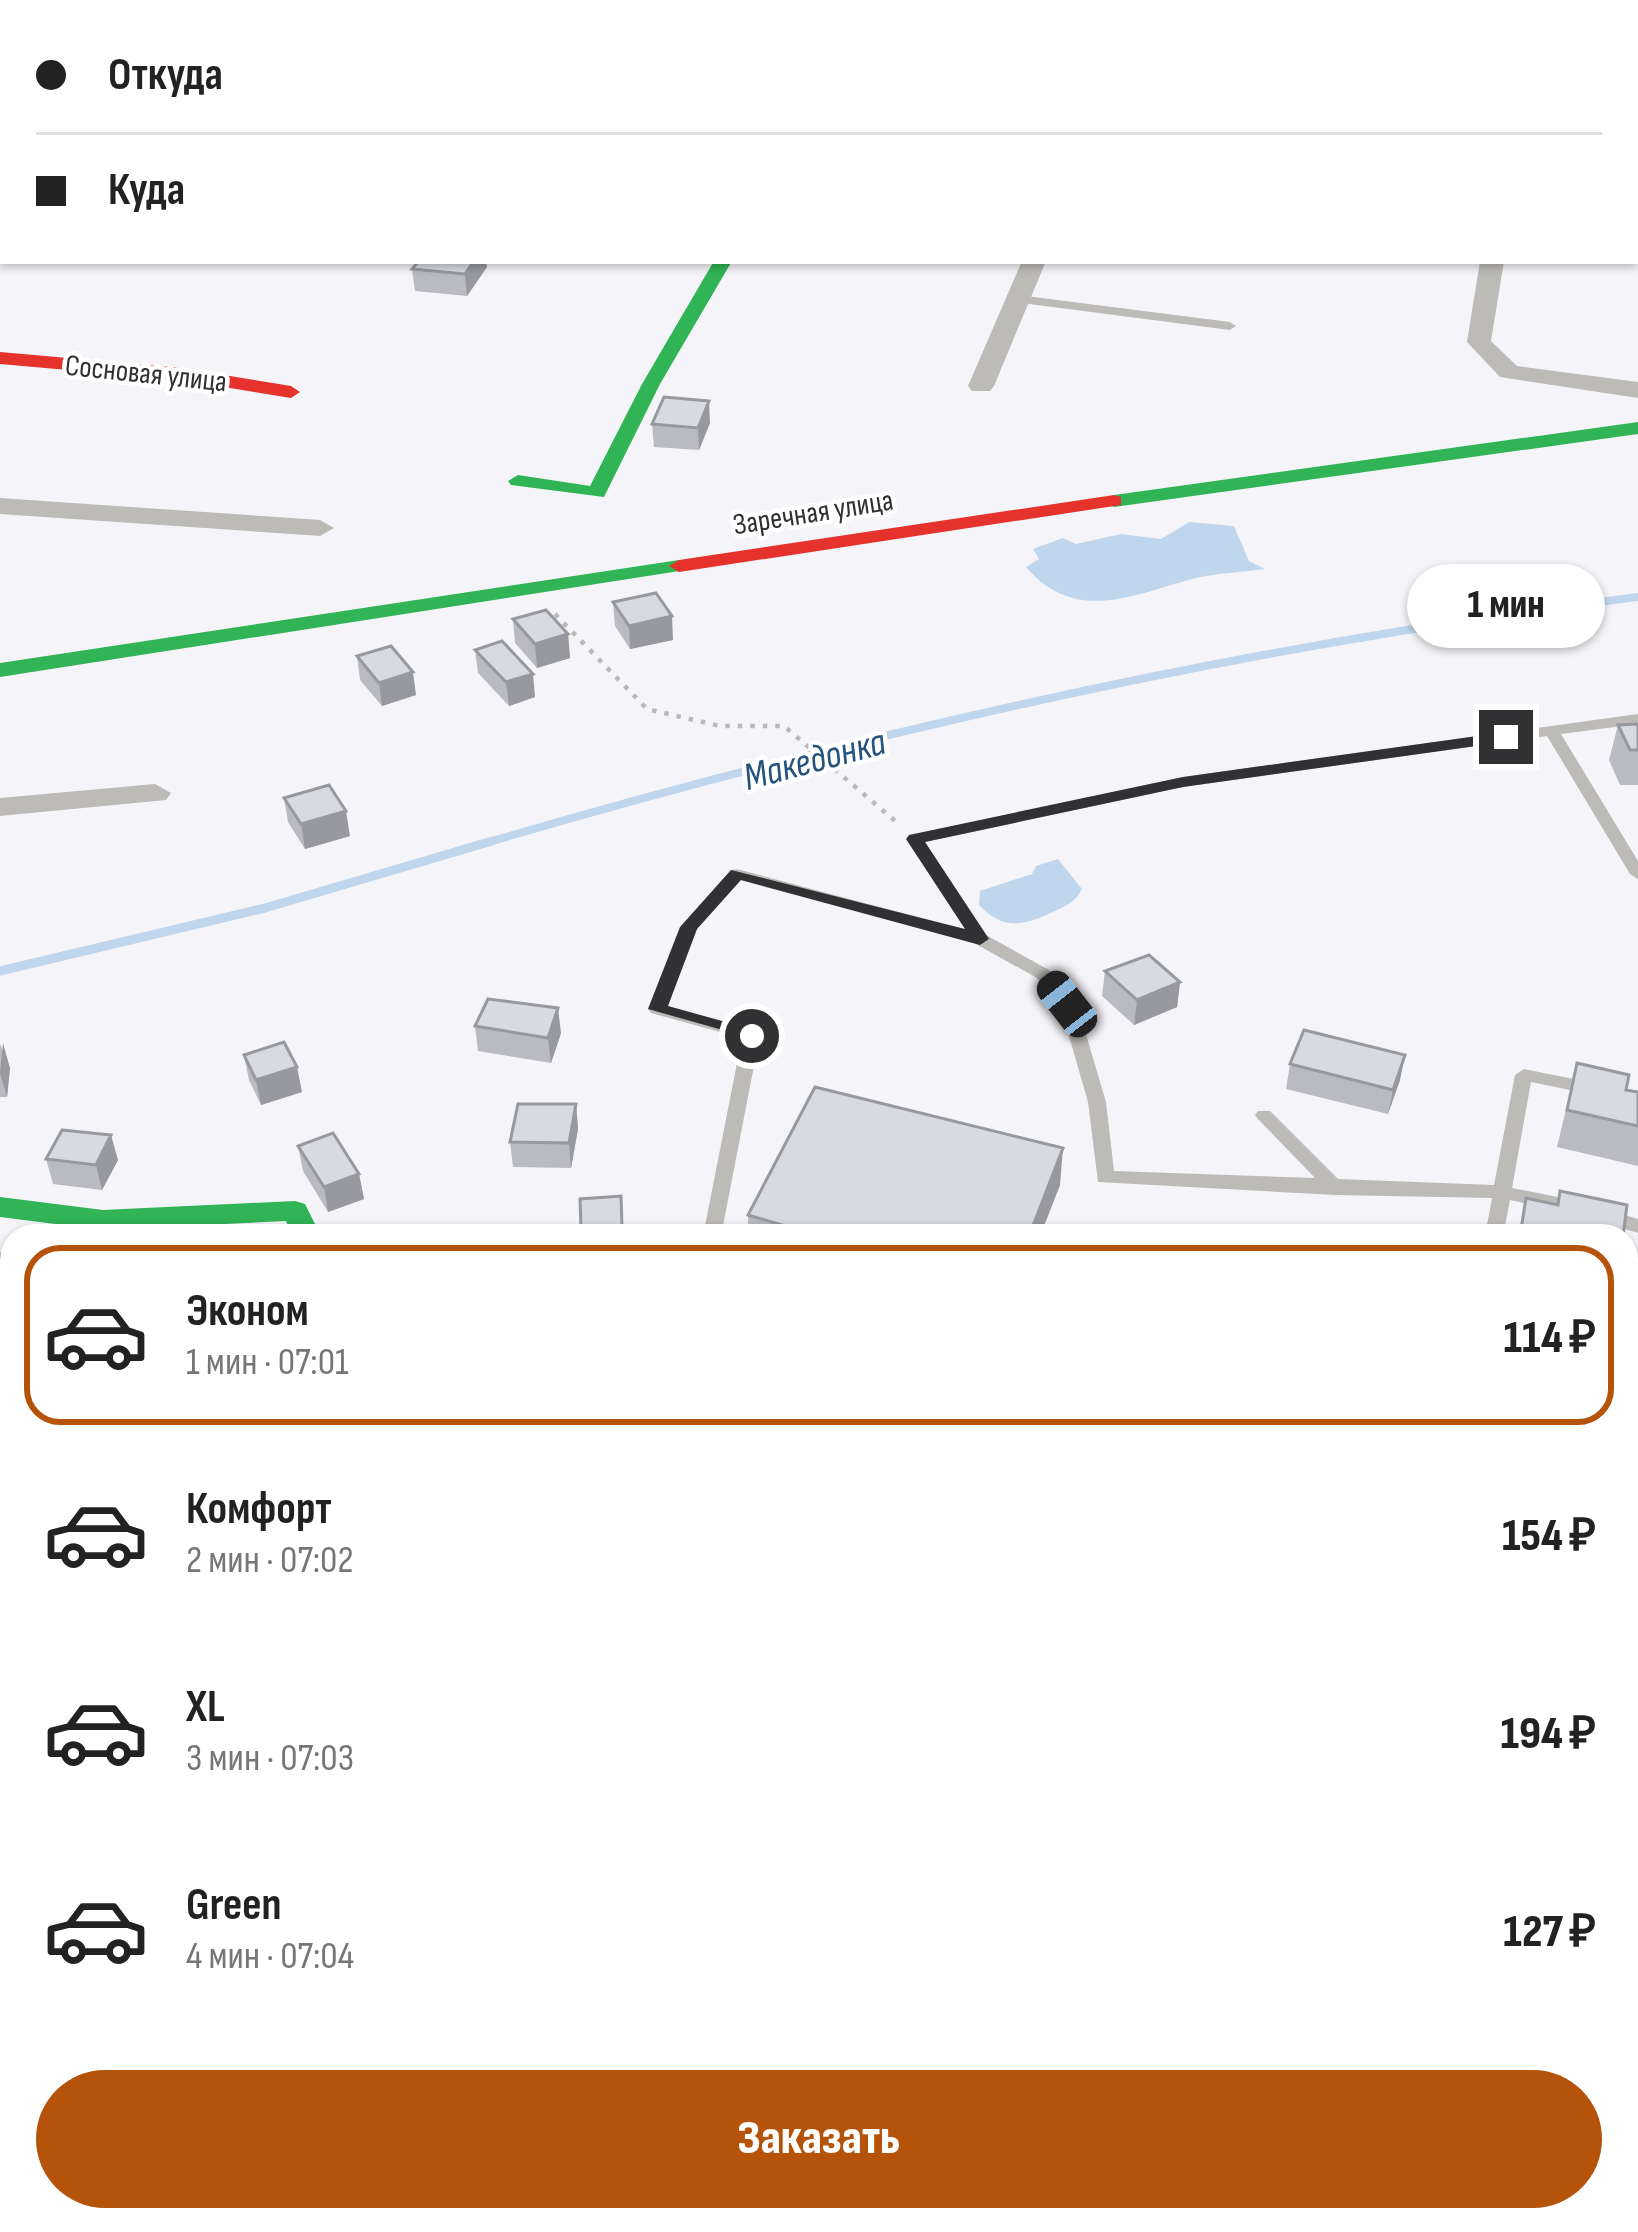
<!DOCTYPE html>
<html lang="ru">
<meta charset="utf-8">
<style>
:root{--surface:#fff;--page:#f6f6f6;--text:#222;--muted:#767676;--line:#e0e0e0;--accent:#b45309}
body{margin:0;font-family:"Sofia Sans Condensed",sans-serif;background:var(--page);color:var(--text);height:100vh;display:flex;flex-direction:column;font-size:45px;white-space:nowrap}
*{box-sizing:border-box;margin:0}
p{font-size:39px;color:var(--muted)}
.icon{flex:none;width:66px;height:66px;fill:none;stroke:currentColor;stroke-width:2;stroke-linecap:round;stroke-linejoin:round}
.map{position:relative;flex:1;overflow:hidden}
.details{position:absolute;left:0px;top:1224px;width:1638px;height:1008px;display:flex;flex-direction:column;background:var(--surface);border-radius:36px 36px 0 0;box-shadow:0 3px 9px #0004}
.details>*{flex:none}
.hud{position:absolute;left:0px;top:0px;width:1638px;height:264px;box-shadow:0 3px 9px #0004;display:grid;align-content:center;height:264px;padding:0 36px;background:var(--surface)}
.end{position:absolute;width:54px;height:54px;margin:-27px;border:15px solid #313134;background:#fff;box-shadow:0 0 0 6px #fff}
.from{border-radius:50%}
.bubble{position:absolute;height:84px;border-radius:42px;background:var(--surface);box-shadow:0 3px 9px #0004;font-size:39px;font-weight:800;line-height:84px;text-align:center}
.car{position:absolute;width:36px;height:72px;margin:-36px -18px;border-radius:15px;box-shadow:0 0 9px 3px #0007;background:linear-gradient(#222 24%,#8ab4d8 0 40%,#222 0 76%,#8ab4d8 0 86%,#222 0)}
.hud b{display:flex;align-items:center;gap:42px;height:114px;font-size:45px}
.hud b+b{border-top:3px solid var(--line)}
.hud i{width:30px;height:30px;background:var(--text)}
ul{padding:21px 0 0;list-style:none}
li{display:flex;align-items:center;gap:36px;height:180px;margin:0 24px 18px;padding:0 12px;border:6px solid transparent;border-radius:36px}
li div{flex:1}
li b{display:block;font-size:45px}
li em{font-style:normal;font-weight:800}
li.on{border-color:var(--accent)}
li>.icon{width:108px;height:108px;stroke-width:1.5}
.primary-button{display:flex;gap:24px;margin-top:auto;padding:24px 36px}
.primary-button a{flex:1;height:138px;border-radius:72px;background:var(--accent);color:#fff;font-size:48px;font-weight:800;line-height:138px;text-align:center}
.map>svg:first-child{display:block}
.water{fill:#bfd6ec}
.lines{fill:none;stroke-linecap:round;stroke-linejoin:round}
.stream-far1{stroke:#bfd6ec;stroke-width:8}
.stream{stroke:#bfd6ec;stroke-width:9}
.path-far1{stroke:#bab9b7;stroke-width:4.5;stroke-dasharray:4.5 8;stroke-linecap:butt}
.path{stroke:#bab9b7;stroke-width:8;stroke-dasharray:8 12;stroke-linecap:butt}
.lane{fill:#bdbbb7;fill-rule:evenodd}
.street{fill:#bdbbb7;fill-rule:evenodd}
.fast{fill:#30b455;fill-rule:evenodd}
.jam{fill:#e5322d;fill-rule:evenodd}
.wall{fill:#babbc2}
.shaded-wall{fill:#97999e}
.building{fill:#d8dae2;stroke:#97999e;stroke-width:3}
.route{fill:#313134}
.labels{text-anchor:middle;stroke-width:9;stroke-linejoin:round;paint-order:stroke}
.far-street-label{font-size:30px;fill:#313134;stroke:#fff}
.water-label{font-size:39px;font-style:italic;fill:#24547d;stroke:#fff}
</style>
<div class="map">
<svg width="1638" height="2232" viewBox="0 0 1638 2232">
<rect width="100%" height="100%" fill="#f5f5f9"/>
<path class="water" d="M1189 522 1234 526 1249 561 1265 569C1244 572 1221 573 1200 577 1139 592 1077 627 1026 567L1039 559 1033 549 1063 538 1076 544 1121 534 1161 539Z
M1058 859 1082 889C1075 903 1065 906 1051 913 1021 926 1003 930 979 905L980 891 1032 874 1036 866Z"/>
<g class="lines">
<path class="stream-far1" d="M482 844C860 733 1247 645 1638 597"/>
<path class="stream" d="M0 971 265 908 492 841"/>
<path class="path-far1" d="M555 614 647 709 720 726H784L901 826"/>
<path class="path" d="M1003 2232 1007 2220"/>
<path class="lane" d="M873 0H883V3H873Z
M1018 295 1230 322 1236 326 1230 330 1014 302 1012 299Z
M1638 714V724L1561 734 1638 861V879L1630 874 1547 736 1183 787 925 842 986 935 1049 970 1077 1004 1106 1102 1114 1171 1315 1178 1258 1119 1255 1115 1258 1111H1270L1338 1179 1494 1185 1515 1075 1524 1069 1638 1092V1104L1531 1082 1512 1188 1583 1202 1585 1207 1583 1212 1576 1214 1510 1200 1503 1236H1485L1492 1198 1335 1195 1098 1182 1088 1102 1060 1005 1037 978 974 943 740 880 697 929 667 1006 757 1031 760 1035 721 1236H703L742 1038 651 1013 648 1009 681 927 731 870 737 869 966 930 907 839 909 836 1183 777Z
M1602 1208 1638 1219V1233L1595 1220 1593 1215 1595 1210Z"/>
<path class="street" d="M194 0H250L252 3H196Z
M697 0H717L719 3H699Z
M1035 0H1055V3H1035Z
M1070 0H1106L1108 3H1072Z
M1363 0H1383L1361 3Z
M1635 57 1638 58V70L1635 69Z
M0 82H3V94H0Z
M1635 134H1638V147H1635Z
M0 199H3V213H0Z
M1022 261H1046L994 386 990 391H972L968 386Z
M1480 261H1504L1491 341 1517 366 1638 382V398L1500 377 1467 342Z
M0 498 320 520 334 528 320 536 0 514Z
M155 784 171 793 166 800 0 816V798Z
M0 1756 12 1757V1797L0 1796Z
M263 2220H315L313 2232H261Z"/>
<path class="fast" d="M714 261H732L660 384 604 497 511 485 508 481 518 475 590 486 642 384Z
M1638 422V434L1114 507 1104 501 1114 495Z
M679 560 689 566 686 570 0 677V663Z
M0 1197 103 1210 295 1201 305 1204 321 1236H293L286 1221 103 1230 0 1217Z"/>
<path class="jam" d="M0 352 181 368 291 386 300 392 291 398 181 380 0 364Z
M1114 495 1121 497V505L679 572 669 566 679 560Z"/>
</g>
<path class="wall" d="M893 0H923V3H893Z
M487 267 467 296 415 291 412 269Z
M710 423 699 450 654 447 652 424Z
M613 602 673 640 630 649 615 626Z
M513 619 568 634 570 658 537 668 515 643Z
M475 650 535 697 509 706 478 673Z
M357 656 416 695 382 706 360 680Z
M1638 724V785H1620L1609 760 1618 725Z
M284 798 350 836 305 849 288 822Z
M1105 971 1180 982 1177 1007 1134 1025 1102 996Z
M475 1026 561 1033 551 1063 478 1051Z
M0 1044 10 1068 7 1097H0Z
M244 1055 302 1092 261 1105 249 1080Z
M1577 1063 1626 1090 1638 1092V1166L1557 1147Z
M1290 1064 1400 1080 1388 1114 1286 1089Z
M576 1104 578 1129 571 1168 513 1167 510 1142Z
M298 1146 359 1174 364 1199 328 1212 303 1171Z
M46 1159 118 1160 102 1190 53 1184Z
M1060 1185 1040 1236H748V1215Z
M621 1196 623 1236H582L580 1199Z
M0 1254 12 1255V1320L0 1319Z
M1638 1577V1625L1632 1623Z
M1626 1758 1638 1762V1894L1626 1890Z
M12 1916V2001L0 2002V1917Z
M649 2220H741V2232H651Z"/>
<path class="shaded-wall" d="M474 261H486L487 267 467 296 465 274Z
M709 401 710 423 699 450 698 428Z
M672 616 673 640 630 649 629 626Z
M568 634 570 658 537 668 535 644Z
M413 672 416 695 382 706 379 683Z
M533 674 535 697 509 706 506 682Z
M346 811 350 836 305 849 301 824Z
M1180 982 1177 1007 1134 1025 1137 1000Z
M558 1008 561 1033 551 1063 548 1038Z
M3 1043 10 1068 7 1097 0 1073Z
M1405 1055 1400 1080 1388 1114 1393 1090Z
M297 1067 302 1092 261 1105 256 1080Z
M576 1104 578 1129 571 1168 569 1143Z
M111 1135 118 1160 102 1190 96 1165Z
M1063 1148 1060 1185 1040 1236H1029Z
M359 1174 364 1199 328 1212 324 1187Z"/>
<path class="building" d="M419 261H474L465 274 412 269Z
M664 397 709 401 698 428 652 424Z
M656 593 672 616 629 626 613 602Z
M546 610 568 634 535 644 513 619Z
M502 641 533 674 506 682 475 650Z
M391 646 413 672 379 683 357 656Z
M1638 724V750H1630L1618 725Z
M329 785 346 811 301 824 284 798Z
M1149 955 1180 982 1137 1000 1105 971Z
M488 999 558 1008 548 1038 475 1026Z
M1304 1030 1405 1055 1393 1090 1290 1064Z
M284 1042 297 1067 256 1080 244 1055Z
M1577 1063 1629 1075 1626 1090 1638 1092V1126L1567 1110Z
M815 1087 1063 1148 1029 1236H848L812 1228 809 1233 748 1215Z
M518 1104H576L569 1143 510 1142Z
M62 1130 111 1135 96 1165 46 1159Z
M333 1133 359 1174 324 1187 298 1146Z
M1560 1191 1627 1205 1623 1236H1520L1526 1198 1558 1205Z
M621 1196 622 1227 581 1229 580 1199Z
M0 1254 12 1255 11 1296 0 1294Z
M1626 1758 1638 1762V1819L1626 1815Z
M12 1916V1966H0V1917Z
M378 2226 473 2232H376Z"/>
<path class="route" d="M1506 732 1512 734V741L1183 787 925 842 989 939 980 945 741 880 697 929 668 1006 758 1031V1040L648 1009 680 927 731 870 965 929 906 839 909 835 1183 777Z"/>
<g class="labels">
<g class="far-street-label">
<text transform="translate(146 373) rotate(6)" y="10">Сосновая улица</text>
<text transform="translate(813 512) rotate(-9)" y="10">Заречная улица</text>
</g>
<g class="water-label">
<text transform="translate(814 758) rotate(-15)" y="14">Македонка</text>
</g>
</g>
</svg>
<i class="end from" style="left:752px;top:1036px"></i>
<i class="end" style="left:1506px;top:737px"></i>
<div class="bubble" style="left:1407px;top:564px;width:198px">1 мин</div>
<i class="car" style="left:1067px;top:1004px;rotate:322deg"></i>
<div class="hud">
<b><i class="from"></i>Откуда</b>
<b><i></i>Куда</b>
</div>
<section class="details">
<ul>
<li class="on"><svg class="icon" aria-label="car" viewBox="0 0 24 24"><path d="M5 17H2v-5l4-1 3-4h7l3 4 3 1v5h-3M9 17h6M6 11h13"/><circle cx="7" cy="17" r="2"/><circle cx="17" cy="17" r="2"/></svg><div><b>Эконом</b><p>1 мин · 07:01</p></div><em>114 ₽</em></li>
<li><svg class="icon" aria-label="car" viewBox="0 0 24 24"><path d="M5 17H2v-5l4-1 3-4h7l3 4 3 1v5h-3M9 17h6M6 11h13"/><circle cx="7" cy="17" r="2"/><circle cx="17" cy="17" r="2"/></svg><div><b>Комфорт</b><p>2 мин · 07:02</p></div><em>154 ₽</em></li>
<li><svg class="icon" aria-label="car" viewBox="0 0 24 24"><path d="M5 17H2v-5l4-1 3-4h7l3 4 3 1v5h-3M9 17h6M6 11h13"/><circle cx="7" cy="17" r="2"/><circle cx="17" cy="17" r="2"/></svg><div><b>XL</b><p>3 мин · 07:03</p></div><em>194 ₽</em></li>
<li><svg class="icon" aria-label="car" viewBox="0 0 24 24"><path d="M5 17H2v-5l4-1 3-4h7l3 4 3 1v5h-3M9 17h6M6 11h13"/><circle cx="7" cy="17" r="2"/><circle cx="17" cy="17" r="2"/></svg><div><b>Green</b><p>4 мин · 07:04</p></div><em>127 ₽</em></li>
</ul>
<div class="primary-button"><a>Заказать</a></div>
</section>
</div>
